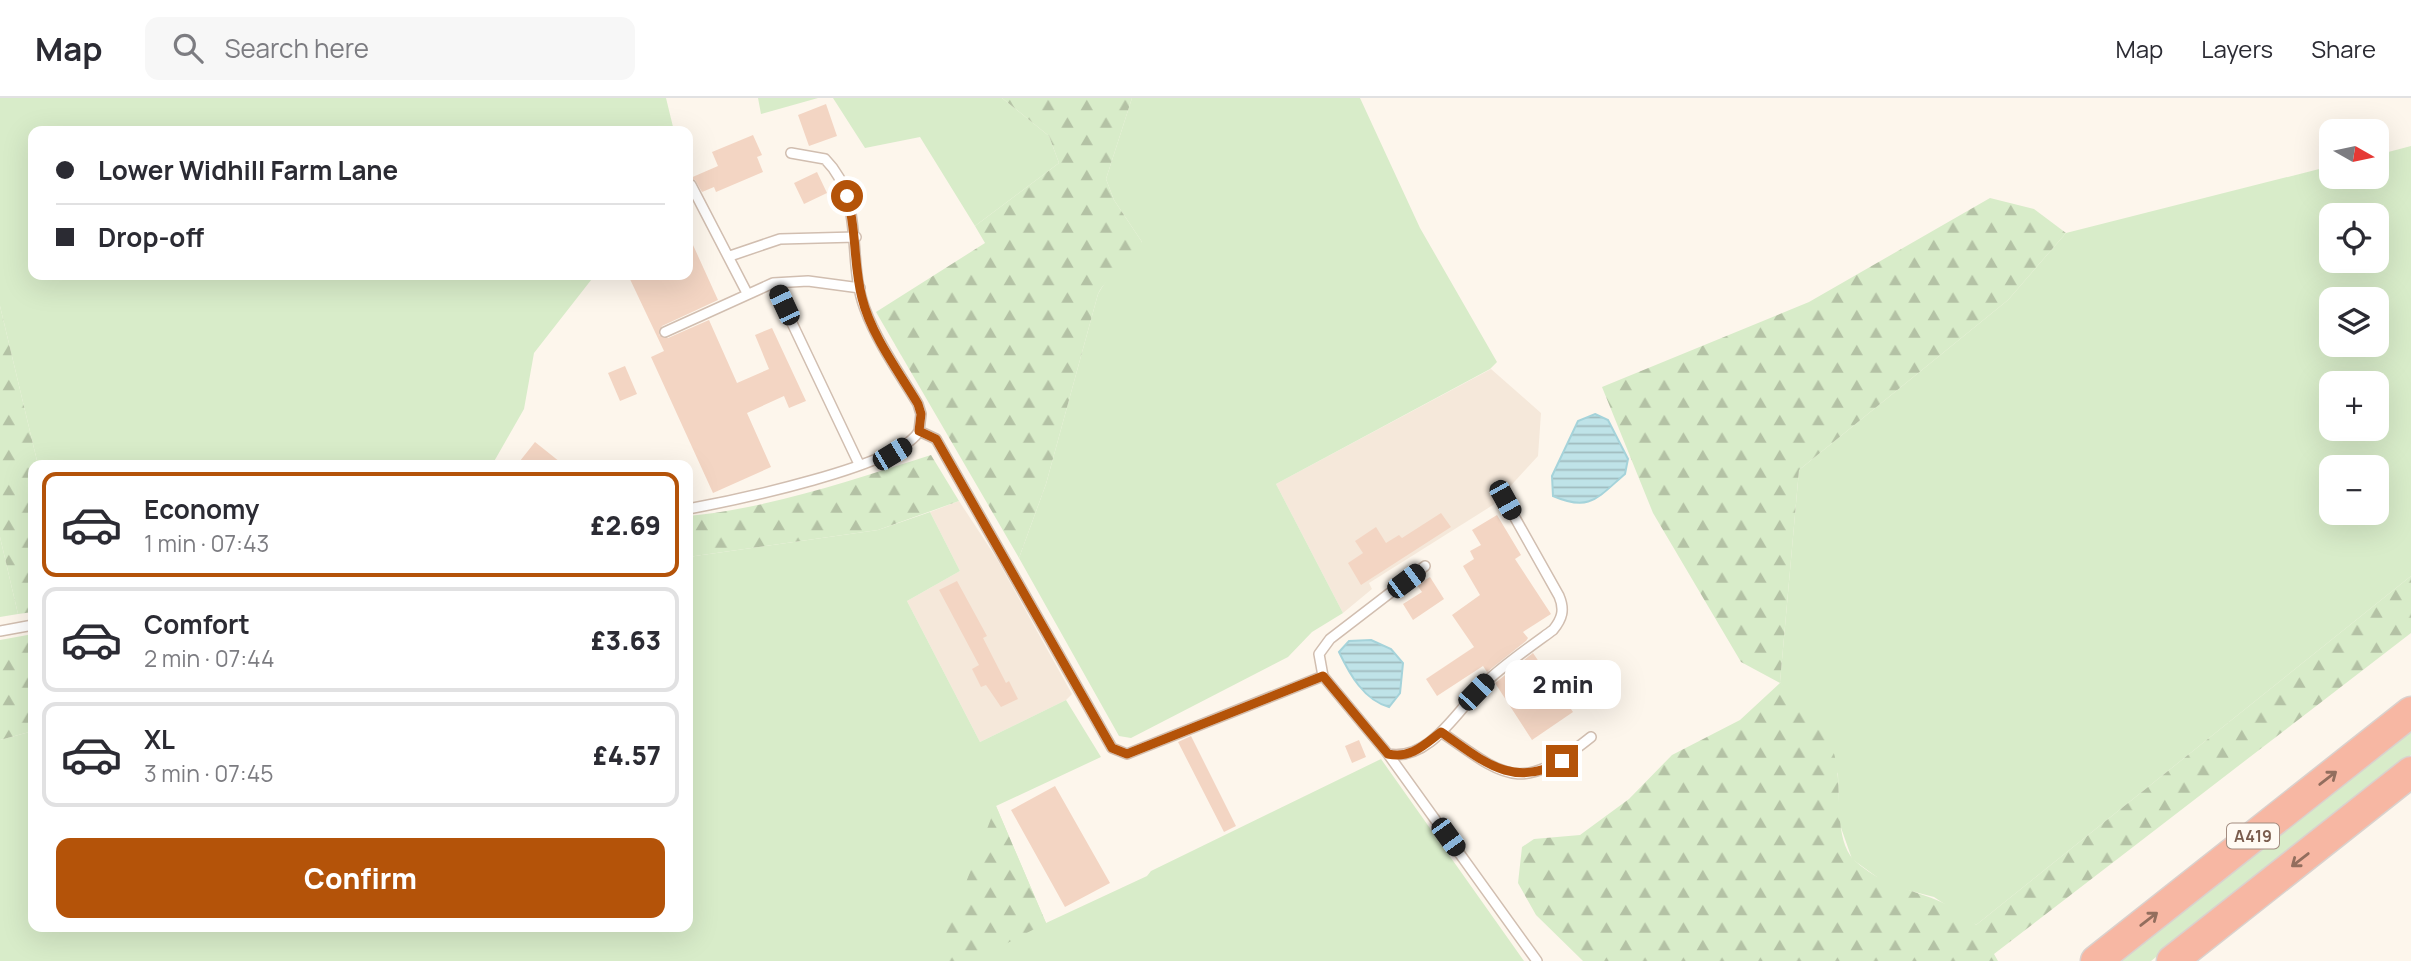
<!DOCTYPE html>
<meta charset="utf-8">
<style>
:root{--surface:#fff;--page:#f7f7f7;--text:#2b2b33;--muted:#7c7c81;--line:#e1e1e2;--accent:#b45309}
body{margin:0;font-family:Manrope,sans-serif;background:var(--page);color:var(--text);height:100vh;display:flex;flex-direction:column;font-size:26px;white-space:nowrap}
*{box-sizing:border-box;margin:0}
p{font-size:23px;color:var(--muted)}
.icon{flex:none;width:38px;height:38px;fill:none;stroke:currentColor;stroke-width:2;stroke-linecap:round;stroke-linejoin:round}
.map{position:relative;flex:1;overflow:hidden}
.details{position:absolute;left:28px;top:362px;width:665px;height:472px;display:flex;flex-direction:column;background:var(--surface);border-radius:14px;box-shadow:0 7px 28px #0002}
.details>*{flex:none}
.guide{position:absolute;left:28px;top:28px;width:665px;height:154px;border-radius:14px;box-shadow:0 7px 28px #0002;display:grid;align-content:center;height:154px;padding:0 28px;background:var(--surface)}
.needle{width:46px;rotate:99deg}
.fabs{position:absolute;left:2319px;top:21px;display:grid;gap:14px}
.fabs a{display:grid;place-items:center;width:70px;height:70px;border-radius:14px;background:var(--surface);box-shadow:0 7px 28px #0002;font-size:35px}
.end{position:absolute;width:32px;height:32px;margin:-16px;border:9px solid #b45309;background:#fff;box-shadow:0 0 0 4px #fff}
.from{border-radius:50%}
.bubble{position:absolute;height:49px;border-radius:14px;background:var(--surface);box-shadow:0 7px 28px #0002;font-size:23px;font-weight:800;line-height:49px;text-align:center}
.car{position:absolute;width:21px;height:42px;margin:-21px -10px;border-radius:9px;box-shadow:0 0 5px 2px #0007;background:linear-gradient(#222 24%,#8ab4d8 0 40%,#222 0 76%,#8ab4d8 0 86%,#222 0)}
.guide b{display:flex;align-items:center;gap:24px;height:66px;font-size:26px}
.guide b+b{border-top:2px solid var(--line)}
.guide i{width:18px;height:18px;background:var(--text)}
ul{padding:12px 0 0;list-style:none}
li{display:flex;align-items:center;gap:21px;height:105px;margin:0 14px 10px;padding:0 14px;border:4px solid var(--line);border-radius:14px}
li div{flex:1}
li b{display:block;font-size:26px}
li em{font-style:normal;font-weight:800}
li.current{border-color:var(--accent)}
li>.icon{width:63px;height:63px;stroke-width:1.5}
.cta{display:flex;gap:14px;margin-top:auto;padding:14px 28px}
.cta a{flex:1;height:80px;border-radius:14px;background:var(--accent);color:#fff;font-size:28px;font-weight:800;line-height:80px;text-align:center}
header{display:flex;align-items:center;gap:42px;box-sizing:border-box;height:98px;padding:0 35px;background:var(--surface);border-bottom:2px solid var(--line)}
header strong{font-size:33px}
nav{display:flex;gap:38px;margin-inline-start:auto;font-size:24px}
.search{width:490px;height:63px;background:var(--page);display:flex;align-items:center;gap:18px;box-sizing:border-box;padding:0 24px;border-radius:14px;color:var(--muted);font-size:26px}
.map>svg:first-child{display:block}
.residential{fill:#f5e8da}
.green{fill:#d8ecc9;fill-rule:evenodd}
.forest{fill:url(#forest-firs)}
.water{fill:url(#water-rules);stroke:#a5d3da;stroke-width:2}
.building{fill:#f3d5c3}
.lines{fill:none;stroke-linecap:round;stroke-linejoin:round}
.lane-casing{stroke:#d1beb0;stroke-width:12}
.highway-casing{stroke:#dad1cd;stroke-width:33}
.lane{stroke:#fff;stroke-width:9}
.highway{stroke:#f7b7a3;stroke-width:30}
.oneway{stroke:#936e5e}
.route{stroke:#b45309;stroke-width:9}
.labels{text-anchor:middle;stroke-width:6;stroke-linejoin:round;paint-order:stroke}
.shield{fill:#fffaf3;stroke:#a28b7f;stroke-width:2}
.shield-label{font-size:16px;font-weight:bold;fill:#7a5c4d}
</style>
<header>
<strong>Map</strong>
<div class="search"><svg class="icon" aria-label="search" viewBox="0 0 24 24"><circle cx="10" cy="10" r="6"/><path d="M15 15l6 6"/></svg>Search here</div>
<nav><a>Map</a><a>Layers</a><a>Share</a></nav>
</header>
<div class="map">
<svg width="2411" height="863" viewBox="0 0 2411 863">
<defs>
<pattern id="forest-firs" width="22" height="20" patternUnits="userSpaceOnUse" patternTransform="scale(1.75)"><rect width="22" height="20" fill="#d8ecc9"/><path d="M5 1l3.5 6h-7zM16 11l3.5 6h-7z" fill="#b4c2a5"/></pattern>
<pattern id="water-rules" width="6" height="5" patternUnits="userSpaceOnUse" patternTransform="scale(1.75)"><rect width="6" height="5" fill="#bfe3e8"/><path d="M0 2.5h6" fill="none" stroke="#a0bbbe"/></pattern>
</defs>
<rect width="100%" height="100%" fill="#fdf6ec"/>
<path class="residential" d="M1491 271 1541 315 1538 358 1493 407 1369 485 1372 491 1343 515 1276 386Z
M959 403 997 461 1072 596 1066 602 980 644 907 503 960 473 930 414Z"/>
<path class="green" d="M0 0H666L674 33H33V177H595L534 255 524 311 492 367H38L0 208Z
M758 0H818L761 16Z
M833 0H1002L1049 38 1059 65 975 128 920 39 865 50Z
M1132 0H1360L1420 130 1497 264 1490 271 1276 386 1343 515 1312 534 1288 559 1131 640 1119 638 1019 460 1046 386 1098 196C1108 177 1127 161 1142 144L1114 102 1106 81Z
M2411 48V478L1976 827 1934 799 1888 787 1852 761 1839 724 1838 676 1780 584 1799 372 2008 202 2066 135 2331 68V79H2376L2377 57ZM2331 117H2376V163H2331ZM2331 201H2376V247H2331ZM2331 285H2376V331H2331ZM2331 369H2376V415H2331Z
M930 414 960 473 907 503 980 644 1066 602 1101 659 996 708 1046 825 1147 778 1151 773 1381 661 1524 863H0V642L33 633V830H688V459L878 432Z
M0 439 18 516 0 519Z
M2411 629V657L2151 863H2114Z"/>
<path class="forest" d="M1002 0H1132L1106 81 1114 102 1142 144C1139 167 1109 173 1098 196L1046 386 1019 460 876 214 985 145 975 128 1059 65 1049 38Z
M1990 100 2034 111 2066 135 2008 202 1799 372 1780 584C1796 604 1819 625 1831 648 1846 678 1830 737 1854 762 1890 797 1940 791 1976 827L2411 478V535L1994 856 1998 863H1583L1536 817 1518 785 1522 749 1534 741 1580 737 1629 701 1672 657 1740 622 1780 585 1741 564 1653 415 1602 289 1809 204Z
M0 208 38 367 33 368V514L18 516 0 439Z
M931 357 959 403 878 432 688 459V418C772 410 851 382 931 357Z
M33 536V633L0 642V542Z
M996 708 1046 825 973 863H935Z"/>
<path class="water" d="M1595 316 1608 322 1628 361 1625 376C1597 400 1590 414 1553 398L1552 378 1578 323Z
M1371 542 1391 551 1403 565 1400 595 1389 609C1364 602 1350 577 1339 554L1349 543Z"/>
<path class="building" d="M826 6 837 38 809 48 798 17Z
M753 37 762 57 757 59 763 74 716 94 714 89 702 94 695 82 688 81 718 68 712 54Z
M817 74 827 95 804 106 794 85Z
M688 136 718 202 662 228 659 237 668 240 709 222 737 285 769 271 755 237 772 230 806 303 789 310 784 298 747 315 771 369 713 395 651 259 664 253 628 177H688Z
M625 268 637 296 620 303 608 275Z
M535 344 565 368H516Z
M1441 415 1451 429 1361 487 1348 465 1363 455 1355 443 1376 429 1386 445 1399 437 1402 440Z
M1497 417 1521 457 1515 461 1551 516 1523 534 1528 540 1526 543 1487 574 1483 568 1437 598 1426 581 1474 549 1452 517 1480 497 1463 468 1474 461 1470 453 1481 447 1472 432Z
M1430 479 1444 501 1413 522 1403 506 1422 494 1417 487Z
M957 483 987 538 983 540 1006 585 1009 583 1018 601 1001 609 986 587 981 589 972 571 979 567 939 492Z
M1533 555 1573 614 1532 642 1495 585Z
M1191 638 1236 728 1224 734 1178 644Z
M1359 642 1366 659 1352 665 1345 648Z
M1055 688 1110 785 1065 809 1011 712Z"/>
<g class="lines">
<g class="lane-casing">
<path id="lane" d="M791 55 825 61C866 102 846 162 865 211 877 244 900 276 918 306L921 316 919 333 936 341 1112 650 1127 656 1323 578
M691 87 747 195
M730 158 780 141 856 139
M773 185 859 366
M665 234 773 185 808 183 860 190
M688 411C731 403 901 368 919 333
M0 533 33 527
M1323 578 1388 656 1537 863
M1323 578 1319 556 1330 541 1425 468
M1441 634C1509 682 1521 695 1591 639
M1388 656C1432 664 1460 607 1488 582 1508 564 1531 548 1553 532 1562 521 1565 512 1559 498L1505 402"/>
</g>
<g class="highway-casing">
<path id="highway" d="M2096 863 2411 614
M2172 863 2411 674"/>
</g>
<use href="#lane" class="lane"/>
<use href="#highway" class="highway"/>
</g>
<defs><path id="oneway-shaft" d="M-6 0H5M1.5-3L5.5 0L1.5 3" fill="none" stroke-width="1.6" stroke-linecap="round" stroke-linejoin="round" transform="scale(1.75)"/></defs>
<g class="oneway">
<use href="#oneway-shaft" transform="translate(2328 680) rotate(-38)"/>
<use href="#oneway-shaft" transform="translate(2300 762) rotate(142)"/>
<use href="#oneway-shaft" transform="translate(2149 821) rotate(-38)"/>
</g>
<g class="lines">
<path class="route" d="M847 98C857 132 853 166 862 200 871 237 899 274 918 306L921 316 919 333 936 341 1112 650 1127 656 1323 578 1388 656C1411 661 1424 647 1441 634 1482 662 1512 692 1562 663"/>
</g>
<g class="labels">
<rect class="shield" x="2227" y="725.5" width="52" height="25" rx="5"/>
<g class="shield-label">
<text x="2253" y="744">A419</text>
</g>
</g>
</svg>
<div class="fabs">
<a><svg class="needle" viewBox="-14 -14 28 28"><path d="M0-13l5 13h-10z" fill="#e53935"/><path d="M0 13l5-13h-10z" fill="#7c7c81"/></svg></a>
<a><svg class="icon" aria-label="locate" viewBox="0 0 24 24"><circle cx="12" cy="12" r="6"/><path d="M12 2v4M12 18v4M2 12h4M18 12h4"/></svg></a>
<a><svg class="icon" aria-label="layers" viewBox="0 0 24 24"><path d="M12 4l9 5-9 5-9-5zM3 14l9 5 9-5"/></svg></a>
<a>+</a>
<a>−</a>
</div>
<i class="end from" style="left:847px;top:98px"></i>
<i class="end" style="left:1562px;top:663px"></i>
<div class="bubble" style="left:1505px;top:562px;width:116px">2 min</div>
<i class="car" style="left:784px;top:207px;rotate:335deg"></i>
<i class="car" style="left:892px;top:356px;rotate:59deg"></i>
<i class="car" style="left:1505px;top:402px;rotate:151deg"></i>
<i class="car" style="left:1406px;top:483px;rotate:53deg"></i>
<i class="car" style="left:1476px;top:594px;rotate:44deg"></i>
<i class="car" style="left:1448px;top:739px;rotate:144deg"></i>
<div class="guide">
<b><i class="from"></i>Lower Widhill Farm Lane</b>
<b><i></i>Drop-off</b>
</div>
<section class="details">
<ul>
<li class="current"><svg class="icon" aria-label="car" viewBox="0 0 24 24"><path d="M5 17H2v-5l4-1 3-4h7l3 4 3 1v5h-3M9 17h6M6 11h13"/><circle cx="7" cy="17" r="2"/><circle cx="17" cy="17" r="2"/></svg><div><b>Economy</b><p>1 min · 07:43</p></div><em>£2.69</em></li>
<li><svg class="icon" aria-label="car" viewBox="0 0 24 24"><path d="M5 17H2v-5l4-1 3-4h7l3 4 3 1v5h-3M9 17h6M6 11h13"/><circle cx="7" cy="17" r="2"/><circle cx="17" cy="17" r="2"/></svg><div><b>Comfort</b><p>2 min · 07:44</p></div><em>£3.63</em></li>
<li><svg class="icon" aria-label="car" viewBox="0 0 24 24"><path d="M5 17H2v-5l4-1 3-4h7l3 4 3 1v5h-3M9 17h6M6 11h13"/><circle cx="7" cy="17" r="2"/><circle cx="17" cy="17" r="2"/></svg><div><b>XL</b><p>3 min · 07:45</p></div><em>£4.57</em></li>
</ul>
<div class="cta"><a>Confirm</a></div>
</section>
</div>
